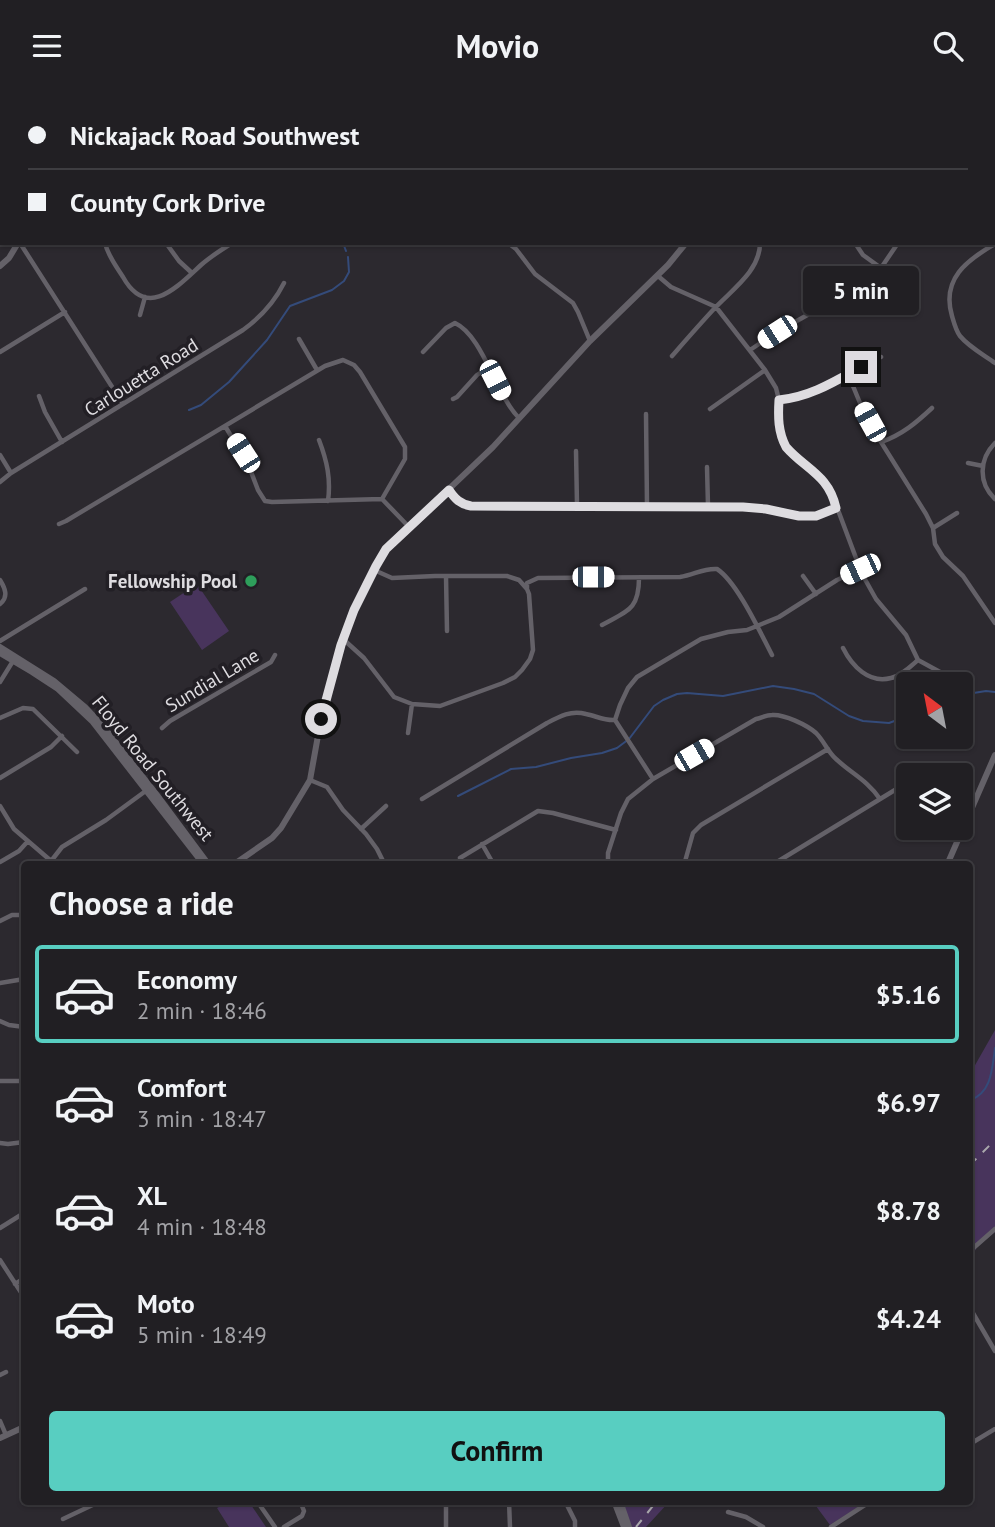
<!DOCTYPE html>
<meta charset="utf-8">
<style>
:root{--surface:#211f23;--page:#29272b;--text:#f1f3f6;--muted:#a2a2a6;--line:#3e3d41;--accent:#58cec1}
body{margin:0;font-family:"PT Sans",sans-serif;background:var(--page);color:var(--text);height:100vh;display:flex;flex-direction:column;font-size:26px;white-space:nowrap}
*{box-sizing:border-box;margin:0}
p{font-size:23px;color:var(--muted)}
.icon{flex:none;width:38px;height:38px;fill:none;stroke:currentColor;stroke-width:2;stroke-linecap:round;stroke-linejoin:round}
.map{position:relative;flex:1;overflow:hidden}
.drawer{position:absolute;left:21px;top:770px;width:952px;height:644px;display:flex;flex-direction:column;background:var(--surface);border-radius:7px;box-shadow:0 2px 5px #0004,0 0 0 2px var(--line)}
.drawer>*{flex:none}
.banner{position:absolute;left:0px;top:0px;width:996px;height:154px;box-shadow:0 2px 5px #0004,0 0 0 2px var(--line);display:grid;align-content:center;height:154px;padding:0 28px;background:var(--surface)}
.needle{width:46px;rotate:328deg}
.tools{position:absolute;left:896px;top:581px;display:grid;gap:14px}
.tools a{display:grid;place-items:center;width:77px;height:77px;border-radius:7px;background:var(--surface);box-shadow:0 2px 5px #0004,0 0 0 2px var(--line);font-size:35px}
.end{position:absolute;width:32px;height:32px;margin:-16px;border:9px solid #dedce0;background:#111;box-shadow:0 0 0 4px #111}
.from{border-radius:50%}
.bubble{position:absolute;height:49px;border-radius:7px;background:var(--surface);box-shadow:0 2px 5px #0004,0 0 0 2px var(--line);font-size:23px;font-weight:700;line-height:49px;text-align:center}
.car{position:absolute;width:21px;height:42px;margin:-21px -10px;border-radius:9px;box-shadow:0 0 5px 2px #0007;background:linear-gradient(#fff 24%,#345 0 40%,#fff 0 76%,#345 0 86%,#fff 0)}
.banner b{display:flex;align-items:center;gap:24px;height:66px;font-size:26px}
.banner b+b{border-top:2px solid var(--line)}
.banner i{width:18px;height:18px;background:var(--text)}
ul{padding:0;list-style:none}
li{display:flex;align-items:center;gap:21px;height:98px;margin:0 14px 10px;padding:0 14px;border:4px solid transparent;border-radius:7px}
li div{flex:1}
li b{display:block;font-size:26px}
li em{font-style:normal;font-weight:700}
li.on{border-color:var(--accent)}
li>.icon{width:63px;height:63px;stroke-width:1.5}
h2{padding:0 28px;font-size:32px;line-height:84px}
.cta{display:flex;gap:14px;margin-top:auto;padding:14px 28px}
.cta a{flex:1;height:80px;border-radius:7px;background:var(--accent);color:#111;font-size:28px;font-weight:700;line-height:80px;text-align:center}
header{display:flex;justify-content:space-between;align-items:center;height:91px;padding:0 28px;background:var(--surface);font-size:32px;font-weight:700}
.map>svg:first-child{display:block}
.green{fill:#48345c}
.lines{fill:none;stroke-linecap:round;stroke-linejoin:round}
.stream{stroke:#344b7a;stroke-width:2}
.street{stroke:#646168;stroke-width:4.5}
.secondary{stroke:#646168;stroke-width:6}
.rail{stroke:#aaa8ac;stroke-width:2;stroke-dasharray:9 9;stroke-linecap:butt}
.route{stroke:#dedce0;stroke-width:9}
.leisure-dot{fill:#2e9e5b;stroke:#221f25;stroke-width:2.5}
.labels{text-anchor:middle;stroke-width:7;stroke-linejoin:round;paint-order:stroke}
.street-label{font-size:19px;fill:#dedce0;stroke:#221f25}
.poi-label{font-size:19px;font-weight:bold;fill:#dedce0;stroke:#221f25;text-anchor:end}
</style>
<header><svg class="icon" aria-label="menu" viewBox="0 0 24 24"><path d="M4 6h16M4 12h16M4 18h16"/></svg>Movio<svg class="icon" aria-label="search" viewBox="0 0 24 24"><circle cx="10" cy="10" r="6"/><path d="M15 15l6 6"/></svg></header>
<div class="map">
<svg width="995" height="1436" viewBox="0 0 995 1436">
<rect width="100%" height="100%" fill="#2c292f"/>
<path class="green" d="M197 493 229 540 202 559 170 511Z
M995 939V1141L977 1156 970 1169V983Z
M228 1411H249L266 1436H229L217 1417Z
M621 1411H669L646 1436H632Z
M813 1411H866L830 1434Z"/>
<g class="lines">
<path class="stream" d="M343 152 346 160
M189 319 201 314 229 291 267 249 290 215 332 199 344 190 349 181 348 166
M961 604 986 600 995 601
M458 705 511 678 536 676 571 667 602 662 617 657 629 648 654 615 663 609 677 603 687 602 723 605 773 595 794 598 814 603 849 625 863 630 889 632 908 625
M970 1009C992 1002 992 977 995 957"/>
<path class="street" d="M168 0 169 2
M240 0 242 2
M434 0 435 2
M544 0 545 2
M788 0 789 2
M567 2 570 0
M664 2V0
M994 130 995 131
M20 152 123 313
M105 152C108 165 116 175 123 186 147 229 177 196 201 174 210 166 221 159 232 152
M166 152 179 170 192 182
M508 152 516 158 535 183 573 212 578 221 590 250
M855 152 863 164 881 177
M995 153C967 169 941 188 952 225 954 232 956 240 960 245 969 256 984 264 995 272
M658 185 671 196 716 216 765 279 776 297 779 309 778 329 782 350 786 356 791 362 813 379 825 392 835 411 862 483 876 508 906 544 918 569 940 581
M876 194 881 177 898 152
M140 224 145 206
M299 248 317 279
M750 259 777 241 811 222
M0 261 65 221
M423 261 446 237 455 232C483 245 496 304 519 327
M672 265C686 249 699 234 713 219 730 200 760 181 760 152
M848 283 860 312 881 351 926 423 933 437 935 453 943 466 963 485 995 532
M39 305 45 321 62 351
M453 308 457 306 477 284 489 276
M779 309C818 305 846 281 881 266
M710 318 765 279
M646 323 647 415
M225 335 248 373 258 399 265 410 272 411 382 408 409 436
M319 349C327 370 331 388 328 410
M881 351C902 344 917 331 932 317
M995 352C979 368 978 392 995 408
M576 360 577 414
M0 364 11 382
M968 372 983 375
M707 376 708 415
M0 391 11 382 243 239C261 226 274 212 284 192
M449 399C455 407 460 413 471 415L743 416 766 418 799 425H816L836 417
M59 433 66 430 325 275 343 269 354 274 360 281 405 356V368L382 408
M933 437 957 422
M446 485 447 540
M803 485 816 503
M0 489C5 497 9 506 0 513
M527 497V492L538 487 680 486C694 484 703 477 717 478 737 491 760 541 772 564
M602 534C627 520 639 519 639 487
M343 548 364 567 394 606 412 613 440 615 503 592 515 586 522 579 530 568 533 559 529 503 527 498 519 489 507 485H435L392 487 374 479
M0 550 85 498
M843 557C852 575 869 593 891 587 901 585 910 576 918 569
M0 591 13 570
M0 627 23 617 33 618 77 661
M615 629 620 614 628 597 637 586 701 548 728 541 747 539 779 526 837 489 861 478
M615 629 653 688
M162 637 170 630 271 571 275 564
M408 642 412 613
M0 687 51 656 62 645
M310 689 327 696 343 719 366 743 377 758 385 774
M422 708 547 632C560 625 571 619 586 623 596 625 605 630 615 629
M0 715 14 738 50 769
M361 738 386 715
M482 753 494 774
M460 767 538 720 553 722 616 739
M0 771 19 760 28 750
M48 774 62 756 106 729 147 699
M417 774H420
M608 774V762L621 722 628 708 653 688 756 628C761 627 766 624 772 624 784 623 807 634 816 642 824 650 828 661 836 668 852 683 867 689 880 708
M684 774 693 742 701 734 828 658
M772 774 908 691
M0 830 12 824H24
M0 892 24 888
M0 930 9 934 24 936
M0 990H24
M0 1052 8 1053 24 1051
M0 1137 24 1122
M970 1160 995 1138
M0 1169 24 1206
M15 1193 24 1187
M970 1217 995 1260
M0 1284 6 1281
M0 1330 6 1344
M970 1353 995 1338
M257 1410 275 1436
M446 1410V1436
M509 1410 510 1436
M565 1410 575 1430V1436
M728 1421 746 1426 763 1436
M63 1428 101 1410
M284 1436 302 1425 304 1420 300 1410
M831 1436 871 1410"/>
<path class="secondary" d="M115 2 116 0
M740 2 741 0
M0 175 9 167 18 152
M0 556 54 590 85 616 103 635 157 704 209 774
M0 562 32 581 58 598 92 630 204 774
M233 774 272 747 281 737 310 689 321 628 340 554 366 492 386 458 493 356 590 250 668 174 686 152
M947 774 995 664
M0 1347 24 1336
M614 1410 624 1436
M620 1410 629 1436"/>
<path class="rail" d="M970 1074 995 1049
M636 1436 657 1410"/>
</g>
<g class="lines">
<path class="route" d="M321 628 341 554 354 519 376 475 386 458 449 399C455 408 460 413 471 415L743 416 766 418 799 425H816L836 417C829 384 805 378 786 356 778 341 778 326 779 309 810 306 834 291 861 276"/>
</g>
<circle class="leisure-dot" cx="251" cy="490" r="7"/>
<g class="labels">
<g class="street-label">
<text transform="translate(141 286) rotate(-32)" y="7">Carlouetta Road</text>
<text transform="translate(212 589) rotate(-31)" y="7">Sundial Lane</text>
<text transform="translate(153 677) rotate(51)" y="7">Floyd Road Southwest</text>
</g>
<g class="poi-label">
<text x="237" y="497">Fellowship Pool</text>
</g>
</g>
</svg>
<div class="tools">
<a><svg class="needle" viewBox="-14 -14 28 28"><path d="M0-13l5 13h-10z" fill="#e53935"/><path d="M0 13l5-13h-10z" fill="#a2a2a6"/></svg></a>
<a><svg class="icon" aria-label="layers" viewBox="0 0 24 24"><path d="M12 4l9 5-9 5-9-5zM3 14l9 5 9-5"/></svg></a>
</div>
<i class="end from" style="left:321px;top:628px"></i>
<i class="end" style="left:861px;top:276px"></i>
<div class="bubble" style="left:803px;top:175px;width:116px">5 min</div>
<i class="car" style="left:777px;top:241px;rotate:237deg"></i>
<i class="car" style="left:495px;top:289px;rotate:153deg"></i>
<i class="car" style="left:870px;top:331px;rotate:331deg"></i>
<i class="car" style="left:243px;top:362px;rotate:327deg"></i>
<i class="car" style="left:860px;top:478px;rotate:245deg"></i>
<i class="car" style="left:593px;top:486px;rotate:90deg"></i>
<i class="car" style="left:694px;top:664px;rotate:60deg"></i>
<div class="banner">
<b><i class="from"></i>Nickajack Road Southwest</b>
<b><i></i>County Cork Drive</b>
</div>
<section class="drawer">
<h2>Choose a ride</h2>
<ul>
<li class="on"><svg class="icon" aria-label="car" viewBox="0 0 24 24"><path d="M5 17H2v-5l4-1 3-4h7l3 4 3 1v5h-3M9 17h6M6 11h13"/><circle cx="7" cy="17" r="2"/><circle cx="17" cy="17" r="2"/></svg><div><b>Economy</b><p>2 min · 18:46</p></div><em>$5.16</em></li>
<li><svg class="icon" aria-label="car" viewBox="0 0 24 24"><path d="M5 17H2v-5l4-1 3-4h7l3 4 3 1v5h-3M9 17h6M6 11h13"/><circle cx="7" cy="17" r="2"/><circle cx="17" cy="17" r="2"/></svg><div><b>Comfort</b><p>3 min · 18:47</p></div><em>$6.97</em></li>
<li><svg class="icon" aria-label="car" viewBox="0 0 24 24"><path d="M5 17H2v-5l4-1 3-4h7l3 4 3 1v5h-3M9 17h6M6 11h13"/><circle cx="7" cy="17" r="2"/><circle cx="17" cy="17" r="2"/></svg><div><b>XL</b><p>4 min · 18:48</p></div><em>$8.78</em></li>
<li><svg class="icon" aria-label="car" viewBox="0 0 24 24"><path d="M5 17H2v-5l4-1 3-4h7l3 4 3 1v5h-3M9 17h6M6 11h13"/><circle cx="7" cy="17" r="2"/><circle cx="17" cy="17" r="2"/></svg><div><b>Moto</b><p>5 min · 18:49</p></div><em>$4.24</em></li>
</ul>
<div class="cta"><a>Confirm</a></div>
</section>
</div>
